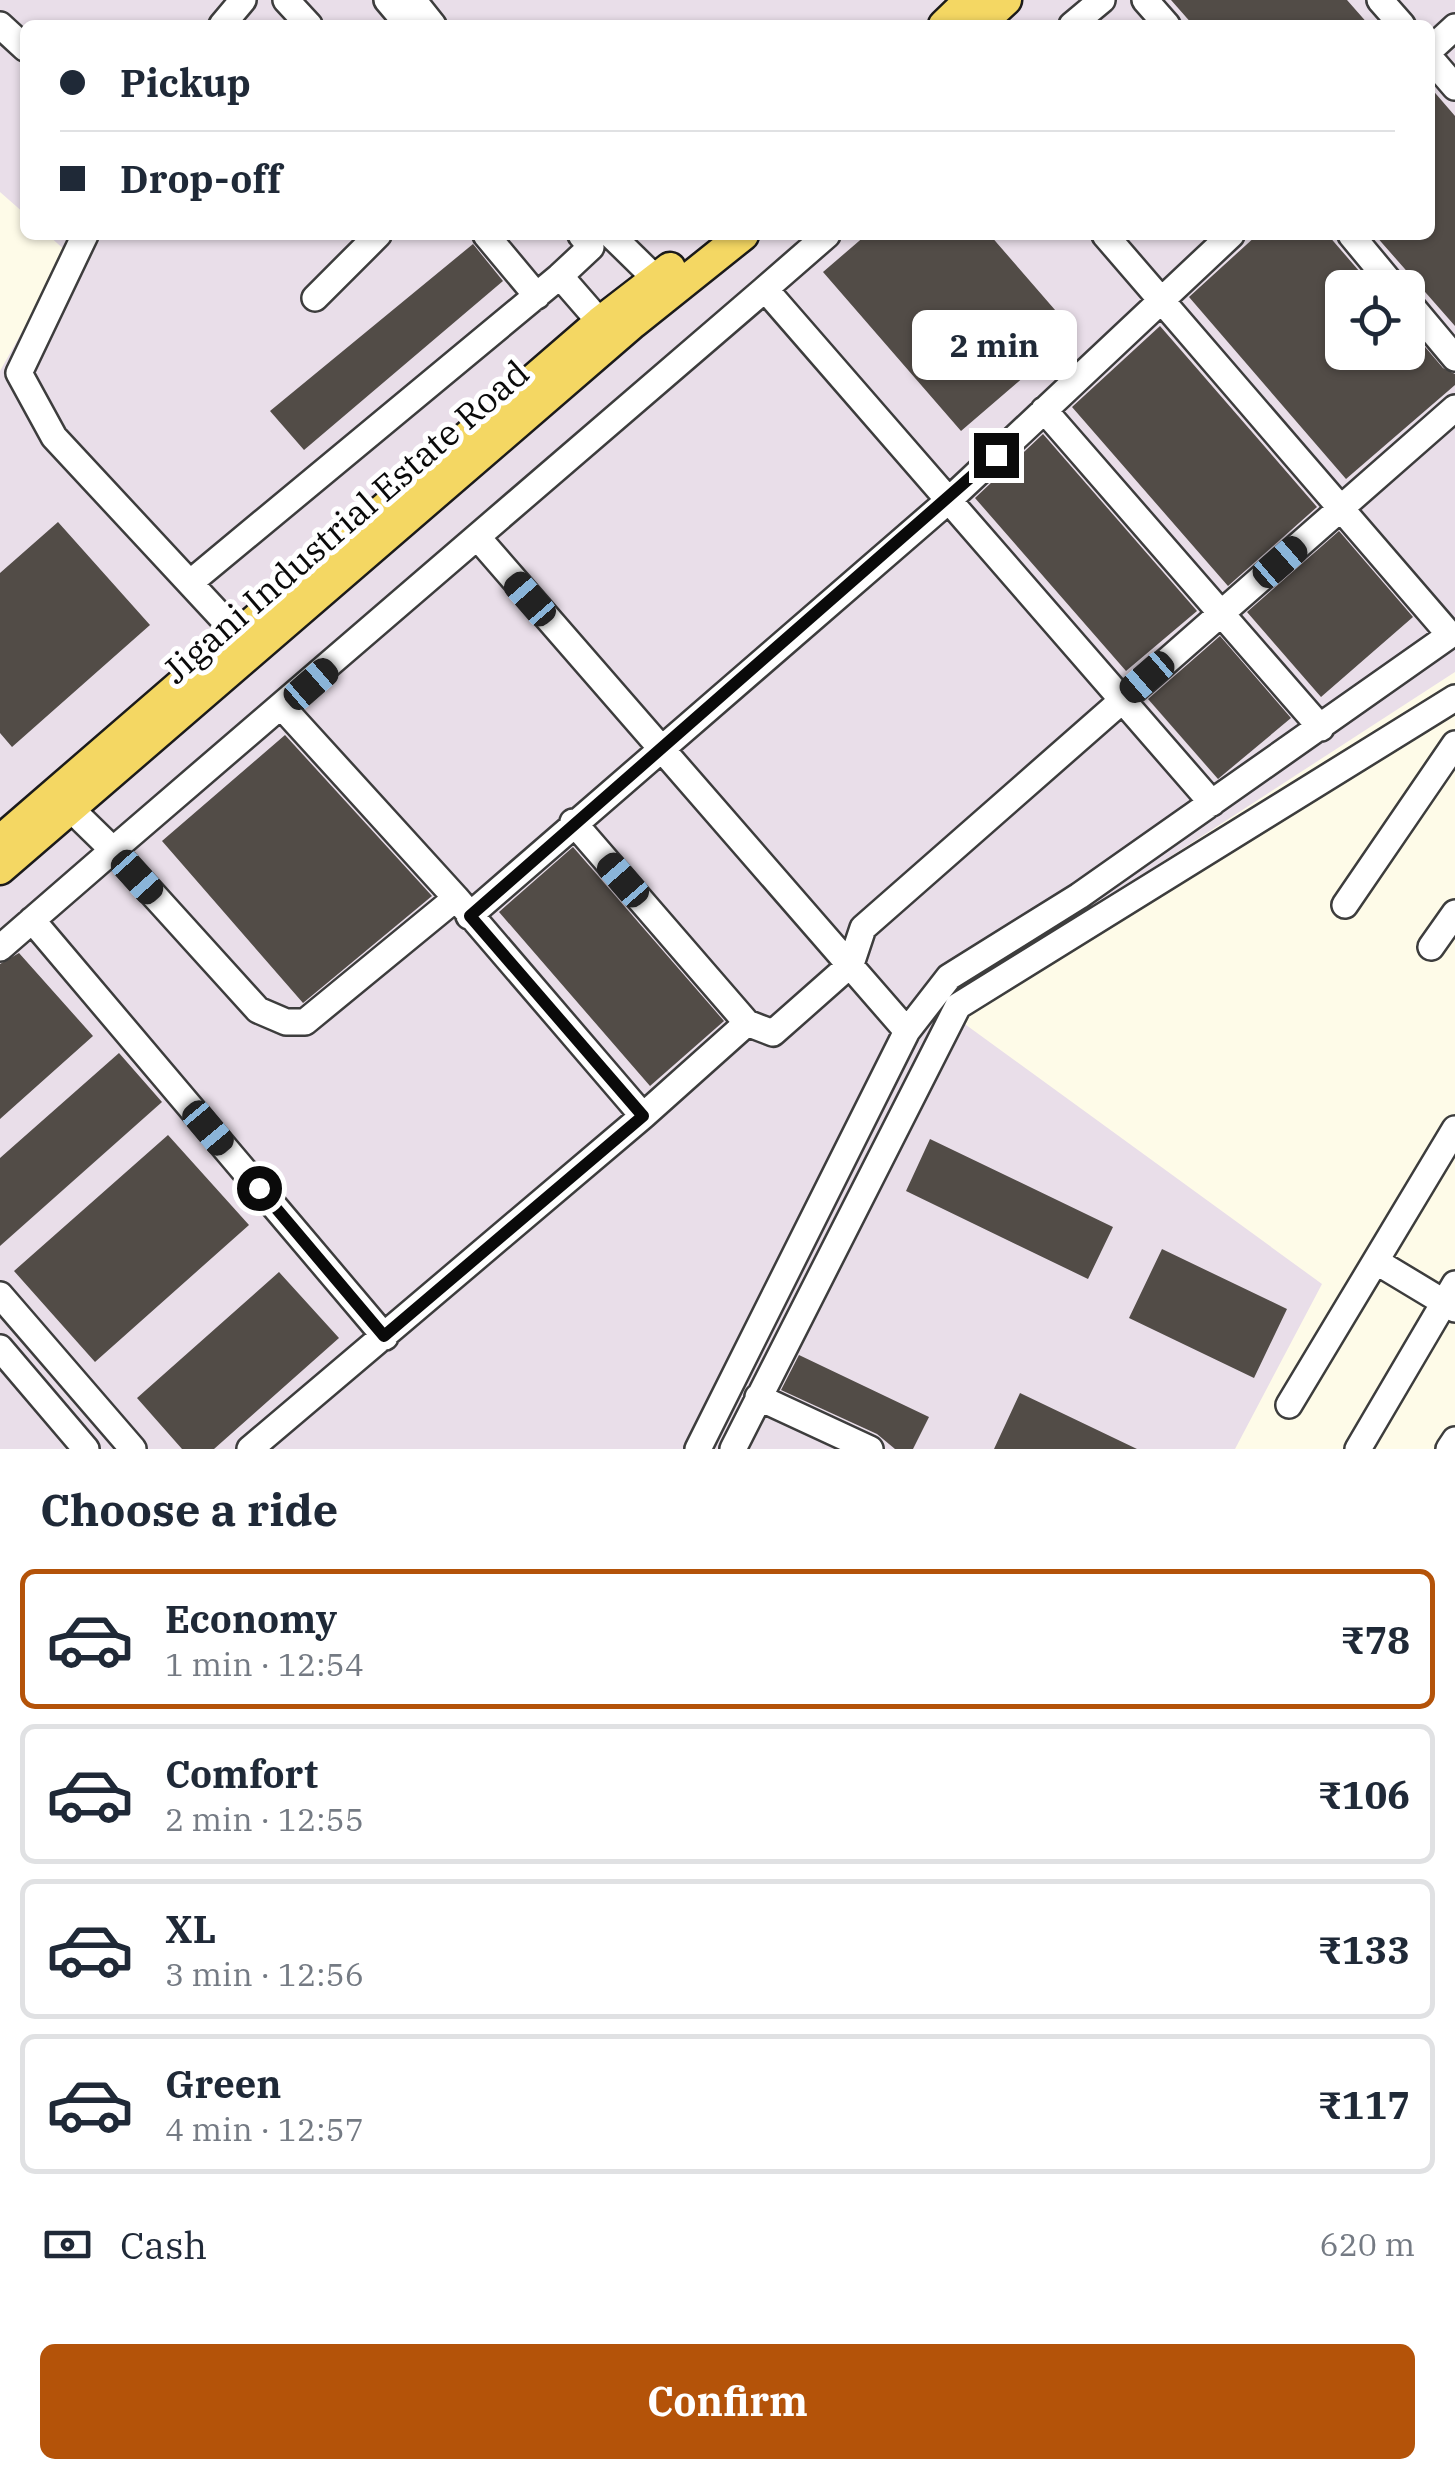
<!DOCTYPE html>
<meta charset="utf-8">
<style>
:root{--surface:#fff;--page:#f6f6f7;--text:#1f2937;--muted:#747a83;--line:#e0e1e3;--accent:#b45309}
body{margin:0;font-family:"IBM Plex Serif",serif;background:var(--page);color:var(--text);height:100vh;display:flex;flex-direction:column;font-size:38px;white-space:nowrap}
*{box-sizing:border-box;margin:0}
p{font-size:32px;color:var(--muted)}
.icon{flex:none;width:55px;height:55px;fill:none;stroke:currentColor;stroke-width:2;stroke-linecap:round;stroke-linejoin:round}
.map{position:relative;height:1449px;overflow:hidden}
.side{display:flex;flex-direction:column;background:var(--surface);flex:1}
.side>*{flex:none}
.hud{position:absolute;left:20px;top:20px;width:1415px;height:220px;border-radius:15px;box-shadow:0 2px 8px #0004;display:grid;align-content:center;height:220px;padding:0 40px;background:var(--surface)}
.tools{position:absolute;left:1325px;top:270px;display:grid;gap:20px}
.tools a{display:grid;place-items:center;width:100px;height:100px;border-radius:15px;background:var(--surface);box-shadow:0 2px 8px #0004;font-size:50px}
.end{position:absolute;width:45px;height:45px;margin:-22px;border:12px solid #0a0a0a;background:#fff;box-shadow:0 0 0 5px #fff}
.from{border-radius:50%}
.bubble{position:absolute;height:70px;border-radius:15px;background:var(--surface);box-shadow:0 2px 8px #0004;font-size:32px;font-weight:700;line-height:70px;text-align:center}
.car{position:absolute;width:30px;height:60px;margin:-30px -15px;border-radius:12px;box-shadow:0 0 8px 2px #0007;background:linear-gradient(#222 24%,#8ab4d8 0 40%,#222 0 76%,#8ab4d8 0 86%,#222 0)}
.hud b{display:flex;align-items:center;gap:35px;height:95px;font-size:38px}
.hud b+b{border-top:2px solid var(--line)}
.hud i{width:25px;height:25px;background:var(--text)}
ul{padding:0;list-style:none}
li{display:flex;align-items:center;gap:30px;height:140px;margin:0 20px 15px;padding:0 20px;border:5px solid var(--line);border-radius:15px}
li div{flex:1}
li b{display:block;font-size:38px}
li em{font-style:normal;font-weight:700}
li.on{border-color:var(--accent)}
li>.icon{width:90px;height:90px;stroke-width:1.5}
h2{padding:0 40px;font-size:45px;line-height:120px}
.pay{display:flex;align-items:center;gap:25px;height:110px;padding:0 40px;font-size:38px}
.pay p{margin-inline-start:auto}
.cta{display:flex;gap:20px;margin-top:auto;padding:20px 40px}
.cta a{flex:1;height:115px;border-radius:15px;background:var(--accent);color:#fff;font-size:40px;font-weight:700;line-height:115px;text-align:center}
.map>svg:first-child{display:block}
.industrial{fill:#e9dee9;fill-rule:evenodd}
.building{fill:#524c47}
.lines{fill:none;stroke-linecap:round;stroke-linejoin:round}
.minor-casing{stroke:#3d3d3d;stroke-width:30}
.major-casing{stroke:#1b1b1b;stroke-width:35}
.minor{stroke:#fff;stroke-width:25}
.major{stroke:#f4d763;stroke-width:30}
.route{stroke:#0a0a0a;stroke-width:12}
.labels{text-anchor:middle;stroke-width:10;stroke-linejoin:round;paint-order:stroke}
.street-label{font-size:35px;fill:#0a0a0a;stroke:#fff}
</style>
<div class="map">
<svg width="1455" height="1449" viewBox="0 0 1455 1449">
<rect width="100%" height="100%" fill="#fefbe8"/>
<path class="industrial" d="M0 0H1455V672L940 1006 1322 1284 1235 1449H0V371L67 252 48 235H1430V25H25V214L0 192ZM1342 288H1408V352H1342Z"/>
<path class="building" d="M1171 0H1347L1369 25H1193Z
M1430 87 1455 116V326L1375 235H1430Z
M866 235H990L1075 333 961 431 823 272Z
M1257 235H1328L1366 279 1357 288H1342V352H1408V327L1443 368 1455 374V385L1346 479 1189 297Z
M473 244 503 281 304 450 270 411Z
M1160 326 1317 507 1228 586 1072 407Z
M1043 434 1197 611 1126 671 975 498Z
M58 522 150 625 12 747 0 733V573Z
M1339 531 1413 617 1321 697 1247 612Z
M1220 636 1291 718 1218 779 1148 699Z
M285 735 432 896 303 1003 162 841Z
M573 847 724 1021 650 1086 499 912Z
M19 953 93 1036 0 1119V964Z
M119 1053 162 1102 0 1246V1158Z
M168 1135 249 1225 95 1362 14 1271Z
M930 1139 1113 1227 1088 1279 906 1191Z
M1162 1249 1287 1309 1254 1378 1129 1318Z
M279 1272 339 1338 214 1449H182L137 1398Z
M799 1355 929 1417 913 1449H895L877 1434 781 1390Z
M1020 1393 1137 1449H994Z"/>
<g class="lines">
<g class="minor-casing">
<path id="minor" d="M286 0 309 25
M387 0 408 25
M413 0 433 25
M1145 0 1167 25
M1380 0 1402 25
M0 25 25 48
M222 25 243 0
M1072 25 1102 0
M1430 50 1455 27
M1430 58 1455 87
M85 235 19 373 54 437 239 636
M486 235 537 296
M581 235 591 247 560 276 600 322
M611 235 656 279
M1351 235 1395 288
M765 289 827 235
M315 298 378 235
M1408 302 1455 358
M1044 410 1321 728
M479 539 907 1031
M191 582 560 276
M573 822 747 1023
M456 898 305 1022H286L258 1010 113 850 765 289 1212 803
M1345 905 1455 744
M469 916 949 500 1231 235
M32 920 385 1337
M1431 947 1455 913
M0 948 113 850 71 809
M643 1116 747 1023 773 1033 851 964 863 928 1455 408
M1377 1262 1455 1309
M0 1295 133 1449
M0 1348 86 1449
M758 1397 870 1449
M1289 1405 1455 1129
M250 1449 643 1116 456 898 283 708
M698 1449 907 1031 949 977 1079 896 1450 635 1105 235
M733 1449 958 1006 1455 698
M1358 1449 1455 1284
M1449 1449 1455 1440"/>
</g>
<g class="major-casing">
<path id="major" d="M944 25 970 0
M979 25 1006 0
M0 841 600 322 670 268
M0 869 633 323 743 235"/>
</g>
<use href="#minor" class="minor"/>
<use href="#major" class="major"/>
</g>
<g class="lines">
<path class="route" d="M259 1188 384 1336 643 1116 470 916 996 455"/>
</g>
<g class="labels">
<g class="street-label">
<text transform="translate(346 522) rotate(-41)" y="12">Jigani Industrial Estate Road</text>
</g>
</g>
</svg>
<div class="tools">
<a><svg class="icon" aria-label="locate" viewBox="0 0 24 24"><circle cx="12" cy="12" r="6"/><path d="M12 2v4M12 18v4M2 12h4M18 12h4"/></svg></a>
</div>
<i class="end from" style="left:259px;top:1188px"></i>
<i class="end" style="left:996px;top:455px"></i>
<div class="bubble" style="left:912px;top:310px;width:165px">2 min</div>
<i class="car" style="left:1280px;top:562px;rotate:49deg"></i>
<i class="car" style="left:530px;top:599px;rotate:319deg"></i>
<i class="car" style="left:1147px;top:677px;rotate:229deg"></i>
<i class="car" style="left:311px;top:684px;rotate:49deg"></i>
<i class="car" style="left:137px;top:877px;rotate:138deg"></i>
<i class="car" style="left:623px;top:880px;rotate:319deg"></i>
<i class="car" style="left:208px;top:1128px;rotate:140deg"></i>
<div class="hud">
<b><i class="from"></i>Pickup</b>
<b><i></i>Drop-off</b>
</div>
</div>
<section class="side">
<h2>Choose a ride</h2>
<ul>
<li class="on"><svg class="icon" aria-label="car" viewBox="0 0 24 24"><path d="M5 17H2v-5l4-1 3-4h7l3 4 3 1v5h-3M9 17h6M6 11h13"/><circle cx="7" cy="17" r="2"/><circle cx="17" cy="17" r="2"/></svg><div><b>Economy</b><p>1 min · 12:54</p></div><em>₹78</em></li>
<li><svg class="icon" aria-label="car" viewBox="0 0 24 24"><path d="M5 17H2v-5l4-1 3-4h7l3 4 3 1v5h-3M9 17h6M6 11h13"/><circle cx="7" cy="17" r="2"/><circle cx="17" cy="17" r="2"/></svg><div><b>Comfort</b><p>2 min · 12:55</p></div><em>₹106</em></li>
<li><svg class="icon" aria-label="car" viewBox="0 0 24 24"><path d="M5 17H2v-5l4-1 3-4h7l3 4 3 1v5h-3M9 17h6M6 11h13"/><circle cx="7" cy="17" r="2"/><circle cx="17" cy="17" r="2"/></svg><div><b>XL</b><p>3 min · 12:56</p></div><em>₹133</em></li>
<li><svg class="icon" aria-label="car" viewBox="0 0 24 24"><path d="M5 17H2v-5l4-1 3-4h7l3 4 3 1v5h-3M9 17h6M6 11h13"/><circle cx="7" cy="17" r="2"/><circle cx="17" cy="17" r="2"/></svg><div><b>Green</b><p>4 min · 12:57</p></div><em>₹117</em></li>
</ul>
<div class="pay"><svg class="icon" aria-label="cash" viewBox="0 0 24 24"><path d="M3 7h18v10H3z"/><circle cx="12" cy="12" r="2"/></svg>Cash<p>620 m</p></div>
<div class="cta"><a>Confirm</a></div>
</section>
